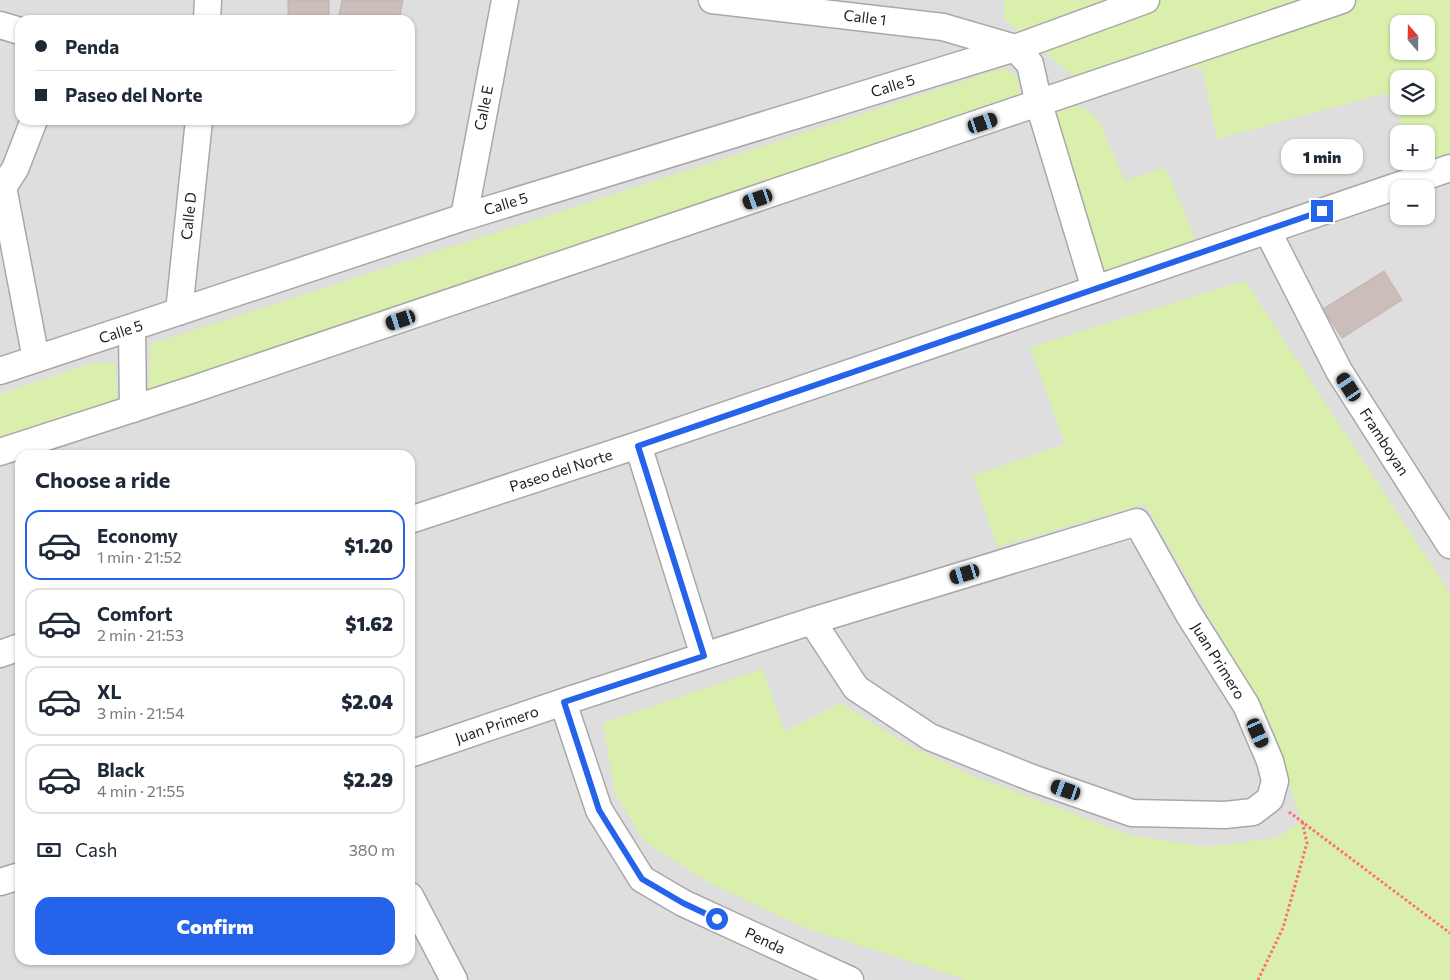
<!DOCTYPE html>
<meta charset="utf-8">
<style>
:root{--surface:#fff;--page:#f6f6f7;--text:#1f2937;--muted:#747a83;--line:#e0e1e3;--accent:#2563eb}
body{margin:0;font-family:Commissioner,sans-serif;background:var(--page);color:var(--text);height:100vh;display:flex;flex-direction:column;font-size:19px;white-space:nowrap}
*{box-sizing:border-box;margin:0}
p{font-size:16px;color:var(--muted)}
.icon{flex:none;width:28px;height:28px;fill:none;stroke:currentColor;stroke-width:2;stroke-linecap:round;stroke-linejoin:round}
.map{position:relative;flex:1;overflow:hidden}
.drawer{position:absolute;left:15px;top:450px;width:400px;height:515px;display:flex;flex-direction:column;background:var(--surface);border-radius:15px;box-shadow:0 1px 4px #0004}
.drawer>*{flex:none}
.top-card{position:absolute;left:15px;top:15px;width:400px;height:110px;border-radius:15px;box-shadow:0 1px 4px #0004;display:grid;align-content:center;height:110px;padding:0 20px;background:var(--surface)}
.needle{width:32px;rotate:340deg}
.controls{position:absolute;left:1390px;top:15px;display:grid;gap:10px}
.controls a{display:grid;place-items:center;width:45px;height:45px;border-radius:10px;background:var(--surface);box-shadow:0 1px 4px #0004;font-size:25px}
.end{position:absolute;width:22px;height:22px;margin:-11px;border:6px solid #2563eb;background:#fff;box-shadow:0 0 0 2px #fff}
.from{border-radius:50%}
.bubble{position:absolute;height:35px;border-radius:15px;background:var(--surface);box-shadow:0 1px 4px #0004;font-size:16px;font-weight:800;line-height:35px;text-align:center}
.car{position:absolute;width:15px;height:30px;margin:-15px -8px;border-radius:6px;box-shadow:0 0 4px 1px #0007;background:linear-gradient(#222 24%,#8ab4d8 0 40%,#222 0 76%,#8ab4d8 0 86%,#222 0)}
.top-card b{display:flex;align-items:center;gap:18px;height:48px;font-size:19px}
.top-card b+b{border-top:1px solid var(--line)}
.top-card i{width:12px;height:12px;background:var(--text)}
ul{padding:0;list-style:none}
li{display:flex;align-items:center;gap:15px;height:70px;margin:0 10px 8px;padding:0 10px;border:2px solid var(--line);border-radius:15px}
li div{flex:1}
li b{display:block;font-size:19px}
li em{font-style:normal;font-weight:800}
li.selected{border-color:var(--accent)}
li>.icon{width:45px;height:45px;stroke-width:1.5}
h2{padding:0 20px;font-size:22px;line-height:60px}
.pay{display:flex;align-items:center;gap:12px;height:55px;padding:0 20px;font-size:19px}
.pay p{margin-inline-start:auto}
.cta{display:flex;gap:10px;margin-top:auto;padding:10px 20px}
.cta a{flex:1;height:58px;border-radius:15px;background:var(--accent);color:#fff;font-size:20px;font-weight:800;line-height:58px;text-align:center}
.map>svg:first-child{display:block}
.residential{fill:#dfdede;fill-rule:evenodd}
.grass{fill:#d9efab;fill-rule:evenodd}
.building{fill:#cbbeba;stroke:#c5b0a8}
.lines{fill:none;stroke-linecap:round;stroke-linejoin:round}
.street-casing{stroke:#a8a8a8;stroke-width:29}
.path{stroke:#ff6c78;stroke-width:3;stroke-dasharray:2.5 2.5;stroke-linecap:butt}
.street{stroke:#fff;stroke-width:26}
.route{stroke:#2563eb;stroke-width:6}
.labels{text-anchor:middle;stroke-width:4;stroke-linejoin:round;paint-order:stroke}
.street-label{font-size:15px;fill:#212121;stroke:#fff}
</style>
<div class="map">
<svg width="1450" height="980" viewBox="0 0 1450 980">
<rect width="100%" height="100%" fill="#f2ede8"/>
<path class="residential" d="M0 0H1450V980H0ZM20 20H410V120H20ZM1399 24H1426V51H1399ZM1399 79H1426V106H1399ZM1399 134H1426V161H1399ZM1399 189H1426V216H1399ZM20 455H410V960H20Z"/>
<path class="grass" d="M1005 0H1077V2L1084 0H1450V161L1423 164 1421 161H1426V134H1407L1386 93 1217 139 1202 68 1167 69 1078 80 1003 18ZM1399 24H1426V51H1399ZM1399 79H1426V106H1399Z
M1004 68 1018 77 1020 110 148 394 151 344Z
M1068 104 1088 110 1099 121 1125 181 1165 167 1199 247 1100 281 1053 119Z
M1245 281 1450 593V980H967L941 972 798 925 708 882 645 842 615 794 603 723 762 669 785 731 841 703 906 744 971 775 1132 836 1208 847 1276 838 1301 821 1272 726 1145 504 997 547 973 476 1065 444 1030 347Z
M96 362 115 364 117 395 109 407 0 445V394Z"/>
<path class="building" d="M288 0H329V20H288Z
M342 0H403L399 20H338Z
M1384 271 1402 300 1342 338 1323 309Z"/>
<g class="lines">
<g class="street-casing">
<path id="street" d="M712 0 943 27 1015 48
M207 20 208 0
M0 25 20 31
M1015 48 1030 64 1039 104 1095 289
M3 187 36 359
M0 188 3 187 15 169 34 120
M464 217 505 0
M1267 230 1339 371 1450 545
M179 312 199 120
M132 328 133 409
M0 371 464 217 1015 48 1146 0
M638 445 704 656
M0 452 194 389 1342 0
M410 520 638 445 1450 168
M0 654 20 647
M563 702 599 810 642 879 683 903 850 980
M410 754 563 702 812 621 1137 522 1188 613 1246 705 1270 761 1275 781 1270 799 1253 812 1225 815 1132 813 1032 778 930 737 856 688 812 621
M0 882 20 876
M410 896 454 980"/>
</g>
<path class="path" d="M1289 812 1450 933
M1258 980 1283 928 1307 843 1302 821"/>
<use href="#street" class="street"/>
</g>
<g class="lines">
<path class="route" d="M717 919 683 903 642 879 599 810 564 702 704 656 638 446 1322 211"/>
</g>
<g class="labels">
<g class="street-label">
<text transform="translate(865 18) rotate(7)" y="5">Calle 1</text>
<text transform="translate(893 86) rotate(-17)" y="5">Calle 5</text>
<text transform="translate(484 108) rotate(-79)" y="5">Calle E</text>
<text transform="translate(506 204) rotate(-17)" y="5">Calle 5</text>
<text transform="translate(189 216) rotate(-84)" y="5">Calle D</text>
<text transform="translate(121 332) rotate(-18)" y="5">Calle 5</text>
<text transform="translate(1384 442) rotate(57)" y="5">Framboyan</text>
<text transform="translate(561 471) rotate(-18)" y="5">Paseo del Norte</text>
<text transform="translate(1218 661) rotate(58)" y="5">Juan Primero</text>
<text transform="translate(497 725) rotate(-19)" y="5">Juan Primero</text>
<text transform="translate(765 941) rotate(25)" y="5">Penda</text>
</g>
</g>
</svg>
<div class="controls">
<a><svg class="needle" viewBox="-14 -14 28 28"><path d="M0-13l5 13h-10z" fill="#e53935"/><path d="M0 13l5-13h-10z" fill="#747a83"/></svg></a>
<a><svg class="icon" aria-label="layers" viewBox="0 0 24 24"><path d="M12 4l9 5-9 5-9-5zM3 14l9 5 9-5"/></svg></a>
<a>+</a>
<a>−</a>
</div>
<i class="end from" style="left:717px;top:919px"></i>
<i class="end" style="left:1322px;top:211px"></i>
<div class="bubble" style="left:1281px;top:139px;width:82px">1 min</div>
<i class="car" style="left:983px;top:123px;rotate:71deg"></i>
<i class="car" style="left:758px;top:199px;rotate:251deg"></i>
<i class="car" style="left:401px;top:320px;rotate:252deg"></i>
<i class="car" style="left:1349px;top:387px;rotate:327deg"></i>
<i class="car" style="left:965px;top:574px;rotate:253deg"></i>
<i class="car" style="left:1258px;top:733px;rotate:156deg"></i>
<i class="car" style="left:1066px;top:790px;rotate:289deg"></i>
<div class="top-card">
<b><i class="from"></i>Penda</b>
<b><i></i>Paseo del Norte</b>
</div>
<section class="drawer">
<h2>Choose a ride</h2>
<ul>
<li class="selected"><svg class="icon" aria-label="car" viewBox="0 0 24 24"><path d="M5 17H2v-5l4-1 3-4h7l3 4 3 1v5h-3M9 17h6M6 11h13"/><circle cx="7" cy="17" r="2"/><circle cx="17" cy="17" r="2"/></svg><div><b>Economy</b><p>1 min · 21:52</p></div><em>$1.20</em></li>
<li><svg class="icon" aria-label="car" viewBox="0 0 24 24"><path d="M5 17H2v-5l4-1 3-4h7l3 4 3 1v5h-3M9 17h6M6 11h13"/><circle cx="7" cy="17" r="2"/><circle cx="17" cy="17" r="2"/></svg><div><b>Comfort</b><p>2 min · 21:53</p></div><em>$1.62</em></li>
<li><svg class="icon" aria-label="car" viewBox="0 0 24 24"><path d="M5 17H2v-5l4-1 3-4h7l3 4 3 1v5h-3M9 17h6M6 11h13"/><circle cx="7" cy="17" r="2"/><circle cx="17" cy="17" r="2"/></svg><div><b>XL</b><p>3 min · 21:54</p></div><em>$2.04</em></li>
<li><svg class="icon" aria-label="car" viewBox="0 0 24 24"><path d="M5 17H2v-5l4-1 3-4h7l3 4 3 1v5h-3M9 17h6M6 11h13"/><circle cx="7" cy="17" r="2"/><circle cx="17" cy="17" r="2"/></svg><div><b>Black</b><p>4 min · 21:55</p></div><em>$2.29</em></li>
</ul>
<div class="pay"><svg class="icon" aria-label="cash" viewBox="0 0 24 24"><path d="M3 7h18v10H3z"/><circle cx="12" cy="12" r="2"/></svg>Cash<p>380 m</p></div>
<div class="cta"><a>Confirm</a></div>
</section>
</div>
